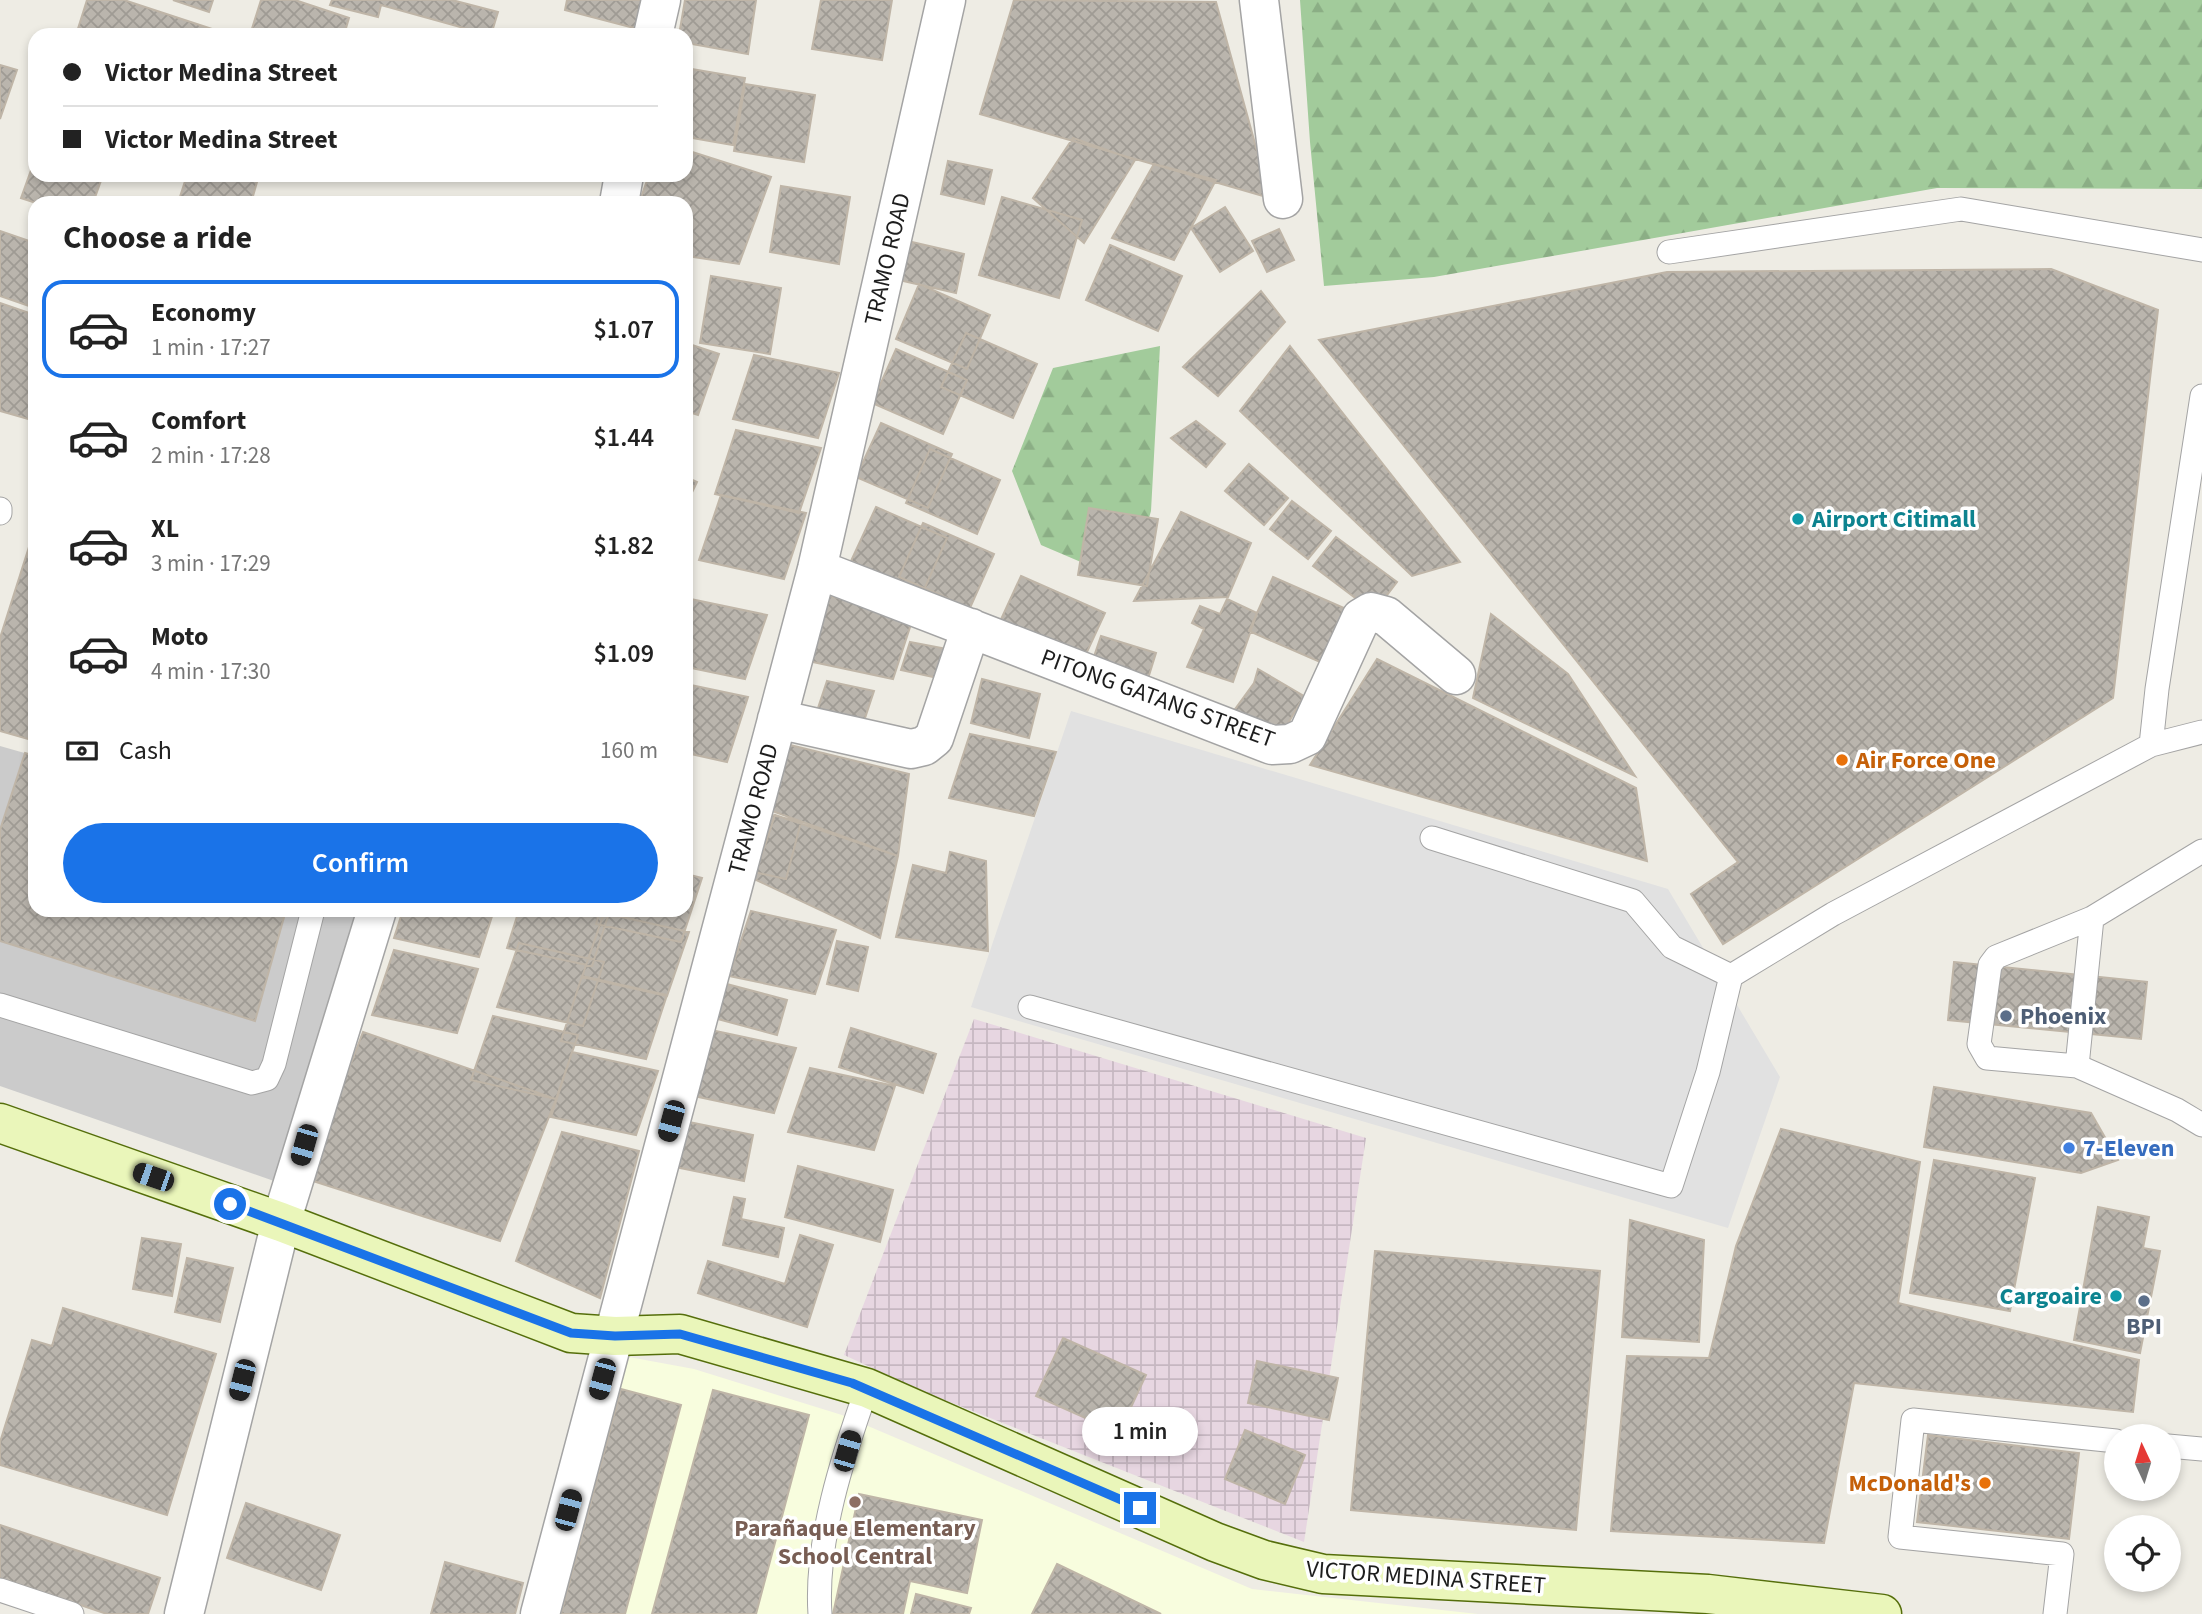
<!DOCTYPE html>
<meta charset="utf-8">
<style>
:root{--surface:#fff;--page:#f6f6f6;--text:#222;--muted:#767676;--line:#e0e0e0;--accent:#1a73e8}
body{margin:0;font-family:"Source Sans 3",sans-serif;background:var(--page);color:var(--text);height:100vh;display:flex;flex-direction:column;font-size:26px;white-space:nowrap}
*{box-sizing:border-box;margin:0}
p{font-size:23px;color:var(--muted)}
.icon{flex:none;width:38px;height:38px;fill:none;stroke:currentColor;stroke-width:2;stroke-linecap:round;stroke-linejoin:round}
.map{position:relative;flex:1;overflow:hidden}
.sheet{position:absolute;left:28px;top:196px;width:665px;height:721px;display:flex;flex-direction:column;background:var(--surface);border-radius:21px;box-shadow:0 4px 10px #0003}
.sheet>*{flex:none}
.banner{position:absolute;left:28px;top:28px;width:665px;height:154px;border-radius:21px;box-shadow:0 4px 10px #0003;display:grid;align-content:center;height:154px;padding:0 35px;background:var(--surface)}
.needle{width:46px;rotate:356deg}
.buttons{position:absolute;left:2104px;top:1424px;display:grid;gap:14px}
.buttons a{display:grid;place-items:center;width:77px;height:77px;border-radius:50%;background:var(--surface);box-shadow:0 4px 10px #0003;font-size:35px}
.end{position:absolute;width:32px;height:32px;margin:-16px;border:9px solid #1a73e8;background:#fff;box-shadow:0 0 0 4px #fff}
.from{border-radius:50%}
.bubble{position:absolute;height:49px;border-radius:24px;background:var(--surface);box-shadow:0 4px 10px #0003;font-size:23px;font-weight:600;line-height:49px;text-align:center}
.car{position:absolute;width:21px;height:42px;margin:-21px -10px;border-radius:9px;box-shadow:0 0 5px 2px #0007;background:linear-gradient(#222 24%,#8ab4d8 0 40%,#222 0 76%,#8ab4d8 0 86%,#222 0)}
.banner b{display:flex;align-items:center;gap:24px;height:66px;font-size:26px}
.banner b+b{border-top:2px solid var(--line)}
.banner i{width:18px;height:18px;background:var(--text)}
ul{padding:0;list-style:none}
li{display:flex;align-items:center;gap:21px;height:98px;margin:0 14px 10px;padding:0 21px;border:4px solid transparent;border-radius:21px}
li div{flex:1}
li b{display:block;font-size:26px}
li em{font-style:normal;font-weight:600}
li.current{border-color:var(--accent)}
li>.icon{width:63px;height:63px;stroke-width:1.5}
h2{padding:0 35px;font-size:32px;line-height:84px}
.pay{display:flex;align-items:center;gap:18px;height:77px;padding:0 35px;font-size:26px}
.pay p{margin-inline-start:auto}
.primary-button{display:flex;gap:14px;margin-top:auto;padding:14px 35px}
.primary-button a{flex:1;height:80px;border-radius:42px;background:var(--accent);color:#fff;font-size:28px;font-weight:600;line-height:80px;text-align:center}
.map>svg:first-child{display:block}
.industrial{fill:url(#industrial-grid)}
.education{fill:#f8fdde}
.religious{fill:#cbcbcb}
.forest{fill:url(#forest-firs)}
.parking{fill:#e1e1e1}
.building{fill:url(#building-cross-hatch);stroke:#bfb5a7;stroke-width:2}
.lines{fill:none;stroke-linecap:round;stroke-linejoin:round}
.service-casing{stroke:#a4a4a4;stroke-width:25}
.minor-casing{stroke:#a4a4a4;stroke-width:41}
.tertiary-casing{stroke:#a4a4a4;stroke-width:41}
.secondary-casing{stroke:#556e0b;stroke-width:41}
.service{stroke:#fff;stroke-width:23}
.minor{stroke:#fff;stroke-width:38}
.tertiary{stroke:#fff;stroke-width:38}
.secondary{stroke:#eaf6ba;stroke-width:38}
.route{stroke:#1a73e8;stroke-width:9}
.culture-dot{fill:#0f9aa8;stroke:#fff;stroke-width:2.5}
.food-dot{fill:#e8710a;stroke:#fff;stroke-width:2.5}
.service-dot{fill:#5c6f8a;stroke:#fff;stroke-width:2.5}
.shop-dot{fill:#3f7fe0;stroke:#fff;stroke-width:2.5}
.education-dot{fill:#8d6e63;stroke:#fff;stroke-width:2.5}
.labels{text-anchor:middle;stroke-width:7;stroke-linejoin:round;paint-order:stroke}
.street-label{font-size:24px;fill:#1d1d1d;stroke:#fff}
.culture-label{font-size:24px;font-weight:bold;fill:#0d838f;stroke:#fff;text-anchor:start}
.food-label{font-size:24px;font-weight:bold;fill:#c56008;stroke:#fff;text-anchor:start}
.service-label{font-size:24px;font-weight:bold;fill:#4e5e75;stroke:#fff;text-anchor:start}
.shop-label{font-size:24px;font-weight:bold;fill:#366cbe;stroke:#fff;text-anchor:start}
.education-label{font-size:24px;font-weight:bold;fill:#785e54;stroke:#fff}
</style>
<div class="map">
<svg width="2202" height="1614" viewBox="0 0 2202 1614">
<defs>
<pattern id="industrial-grid" width="8" height="8" patternUnits="userSpaceOnUse" patternTransform="scale(1.75)"><rect width="8" height="8" fill="#e7d6e1"/><path d="M0 4h8M4 0v8" fill="none" stroke="#c6b7c1"/></pattern>
<pattern id="forest-firs" width="22" height="20" patternUnits="userSpaceOnUse" patternTransform="scale(1.75)"><rect width="22" height="20" fill="#a2cb9b"/><path d="M5 1l3.5 6h-7zM16 11l3.5 6h-7z" fill="#8bae85"/></pattern>
<pattern id="building-cross-hatch" width="8" height="8" patternUnits="userSpaceOnUse" patternTransform="scale(1.75)"><rect width="8" height="8" fill="#bab5ad"/><path d="M0 0l8 8M0 8l8-8" fill="none" stroke="#9f9b94"/></pattern>
</defs>
<rect width="100%" height="100%" fill="#eeece4"/>
<path class="industrial" d="M974 1019 1366 1138 1304 1542 927 1393 844 1355Z"/>
<path class="education" d="M618 1355 694 1369 842 1415 1252 1589 1478 1614H551Z"/>
<path class="religious" d="M0 746 35 756V910H357L274 1181 0 1086Z"/>
<path class="forest" d="M1300 0H2202V189L1937 188 1434 277 1324 286 1310 142Z
M1160 346 1151 511 1130 583 1041 545 1012 471 1053 368Z"/>
<path class="parking" d="M1071 711 1668 889 1780 1077 1728 1228 971 1007Z"/>
<path class="building" d="M87 0H124L215 30 214 35H76Z
M173 0H213L209 12Z
M261 0H295L349 18 344 35H250Z
M332 0H452L498 12 491 35H489L381 5 378 17 330 5Z
M567 0H646L638 29 565 10Z
M685 0H756L748 54 686 43V35H679Z
M821 0H892L882 60 812 49Z
M1014 0 1216 2 1270 198 980 114Z
M0 65 17 70 0 119Z
M686 68 745 78 733 145 686 137Z
M745 84 815 95 804 162 734 151Z
M1073 138 1135 160 1084 243 1033 198Z
M686 150 771 177 739 264 686 256V203H639L649 175H686Z
M35 159V175H103L93 203H36L21 198Z
M948 161 992 170 984 204 941 194Z
M1154 164 1216 180 1174 260 1112 238Z
M187 175H259L251 203H178Z
M781 186 850 197 839 264 770 252Z
M1002 197 1082 220 1059 298 979 275Z
M1225 207 1253 251 1220 272 1191 228Z
M1279 229 1294 260 1267 272 1252 241Z
M0 231 35 243V308L0 296Z
M899 239 964 254 956 293 890 278Z
M1110 245 1182 276 1158 331 1086 300Z
M2051 269 2158 310 2113 698 1723 944 1691 894 1738 862 1319 340 1667 272Z
M711 276 781 288 770 354 700 343Z
M919 284 990 315 967 369 896 339Z
M1261 291 1285 322 1218 396 1183 367Z
M0 303 35 315V421L0 411Z
M966 333 1037 364 1013 418 941 387Z
M686 343 719 354 698 415 686 411Z
M1290 346 1460 562 1412 576 1240 411Z
M896 349 967 380 943 434 872 403Z
M754 355 839 373 818 438 733 419Z
M1196 421 1225 444 1206 467 1171 438Z
M881 423 952 454 928 508 856 477Z
M736 430 821 448 799 513 715 494Z
M930 449 1000 480 977 534 906 503Z
M1249 464 1288 498 1264 525 1225 491Z
M686 477 697 482 686 505Z
M721 495 806 513 784 579 699 560Z
M1292 501 1331 531 1308 559 1270 529Z
M876 507 947 538 923 592 851 561Z
M1089 508 1158 519 1147 586 1078 575Z
M1181 512 1251 543 1228 597 1134 601Z
M923 523 994 554 970 608 899 577Z
M35 528V741L0 731V638Z
M1336 537 1397 582 1374 612 1313 566Z
M1021 576 1105 613 1081 665 997 628Z
M1273 577 1344 608 1320 662 1249 631Z
M829 596 914 615 893 679 808 661Z
M686 598 767 615 745 679 686 667Z
M1227 599 1257 613 1233 682 1187 667 1204 629 1192 623 1200 606 1220 614Z
M1491 614 1568 674 1635 776 1473 698Z
M1101 636 1156 653 1146 685 1090 668Z
M910 642 947 649 938 678 901 670Z
M1377 659 1636 788 1647 861 1310 765Z
M1258 669 1304 696 1279 739 1233 712 1254 683Z
M982 679 1040 694 1029 738 971 723Z
M827 681 874 691 862 727 815 717Z
M686 684 748 697 727 762 686 753Z
M970 734 1056 752 1034 816 949 798Z
M790 745 909 774 898 856 769 810Z
M25 753 35 756V910H286L255 1021 0 941V830Z
M760 812 801 822 786 879 745 870Z
M775 815 898 856 880 938 754 879Z
M950 852 986 861 988 951 896 937 913 865 946 873Z
M686 874 702 878 681 942 596 924 600 910H686Z
M403 910H494L479 957 394 938Z
M519 910H610L592 966 507 948Z
M751 911 836 930 815 994 729 976Z
M604 913 689 932 667 996 582 977Z
M837 941 868 947 858 991 827 984Z
M519 943 604 962 583 1026 497 1007Z
M394 950 478 969 457 1033 372 1015Z
M1954 962 2147 982 2141 1039 1948 1020Z
M582 976 667 995 646 1059 561 1041Z
M723 983 787 1000 777 1035 714 1018Z
M493 1016 578 1035 556 1099 471 1080Z
M851 1028 936 1054 923 1093 839 1067Z
M711 1030 796 1048 774 1113 689 1095Z
M363 1032 556 1099 500 1241 307 1179Z
M572 1052 658 1071 636 1135 551 1117Z
M810 1068 895 1086 874 1150 788 1132Z
M1934 1087 2091 1113 2118 1160 2081 1173 1924 1147Z
M684 1121 753 1135 744 1181 675 1167Z
M1781 1129 1920 1162 1898 1303 2139 1360 2133 1412 1854 1383 1824 1543 1611 1531 1627 1356 1709 1358 1736 1246Z
M562 1132 639 1151 600 1298 516 1261Z
M1934 1160 2035 1178 2010 1311 1910 1293Z
M798 1166 893 1190 880 1242 785 1217Z
M734 1197 745 1199 741 1219 784 1228 778 1257 723 1245Z
M2098 1207 2149 1217 2143 1248 2160 1251 2140 1353 2074 1340Z
M1630 1220 1704 1240 1699 1342 1622 1337Z
M800 1235 833 1245 807 1327 698 1293 708 1261 785 1284Z
M142 1238 181 1244 172 1296 133 1289Z
M1375 1251 1600 1271 1576 1530 1351 1510Z
M187 1258 233 1268 220 1322 175 1312Z
M63 1308 216 1354 167 1515 0 1465V1442L32 1340 52 1346Z
M1063 1338 1146 1375 1119 1433 1036 1396Z
M1257 1361 1338 1378 1329 1420 1248 1403Z
M621 1389 681 1405 625 1614H561Z
M713 1390 809 1415 756 1614H652Z
M1245 1430 1305 1455 1285 1504 1225 1479Z
M1928 1435 2079 1453 2069 1539 1917 1522Z
M859 1494 982 1520 967 1593 910 1581 903 1614H833Z
M246 1503 340 1535 321 1590 227 1558Z
M0 1525 160 1578 148 1614H107L0 1578Z
M445 1562 523 1583 515 1614H431Z
M1057 1564 1161 1614H1032Z
M916 1594 971 1608 969 1614H911Z"/>
<g class="lines">
<g class="service-casing">
<path id="service" d="M1669 252 1961 209 2202 250
M0 509V513
M2151 745 2157 689 2202 396
M1432 838 1633 901 1672 947 1731 976
M2202 851 2092 918 1996 957 1990 965 1979 1044 1987 1058 2077 1066 2177 1110 2202 1125
M0 1005 252 1083 267 1079 274 1064 313 910
M1030 1007 1671 1186 1708 1072 1731 976 1833 914 2151 745 2202 732
M2077 1066 2092 918
M2168 1446 2202 1449
M0 1590 72 1614
M820 1614C815 1541 843 1456 867 1388
M2055 1614 2062 1554 1900 1537 1913 1420 2116 1441"/>
</g>
<g class="minor-casing">
<path id="minor" d="M1259 0 1283 199
M653 35 661 0
M619 203 624 175
M817 569 1272 745 1290 744 1307 736 1361 618 1371 612 1386 616 1456 675
M777 719 911 749 924 746 934 738 971 628
M281 1222 377 910
M540 1614 817 569 946 0"/>
</g>
<g class="tertiary-casing">
<path id="tertiary" d="M184 1614 281 1222"/>
</g>
<g class="secondary-casing">
<path id="secondary" d="M0 1123 281 1222 571 1333 615 1336 680 1334 867 1388 1215 1542 1264 1560 1323 1574 1708 1594 1882 1614"/>
</g>
<use href="#service" class="service"/>
<use href="#minor" class="minor"/>
<use href="#tertiary" class="tertiary"/>
<use href="#secondary" class="secondary"/>
</g>
<g class="lines">
<path class="route" d="M230 1204 571 1333 615 1336 680 1334 852 1383 1140 1508"/>
</g>
<g class="culture-dot">
<circle cx="1798" cy="519" r="7"/>
<circle cx="2116" cy="1296" r="7"/>
</g>
<g class="food-dot">
<circle cx="1842" cy="760" r="7"/>
<circle cx="1985" cy="1483" r="7"/>
</g>
<g class="service-dot">
<circle cx="2006" cy="1016" r="7"/>
<circle cx="2144" cy="1301" r="7"/>
</g>
<circle class="shop-dot" cx="2069" cy="1148" r="7"/>
<circle class="education-dot" cx="855" cy="1502" r="7"/>
<g class="labels">
<g class="street-label">
<text transform="translate(887 259) rotate(-77)" y="8">TRAMO ROAD</text>
<text transform="translate(1158 698) rotate(20)" y="8">PITONG GATANG STREET</text>
<text transform="translate(753 809) rotate(-75)" y="8">TRAMO ROAD</text>
<text transform="translate(1426 1577) rotate(4)" y="8">VICTOR MEDINA STREET</text>
</g>
<g class="culture-label">
<text x="1812" y="527">Airport Citimall</text>
<text x="2102" y="1304" text-anchor="end">Cargoaire</text>
</g>
<g class="food-label">
<text x="1856" y="768">Air Force One</text>
<text x="1971" y="1491" text-anchor="end">McDonald's</text>
</g>
<g class="service-label">
<text x="2020" y="1024">Phoenix</text>
<text x="2144" y="1334" text-anchor="middle">BPI</text>
</g>
<g class="shop-label">
<text x="2083" y="1156">7-Eleven</text>
</g>
<g class="education-label">
<text x="855" y="1536">Parañaque Elementary<tspan x="855" dy="28">School Central</tspan></text>
</g>
</g>
</svg>
<div class="buttons">
<a><svg class="needle" viewBox="-14 -14 28 28"><path d="M0-13l5 13h-10z" fill="#e53935"/><path d="M0 13l5-13h-10z" fill="#767676"/></svg></a>
<a><svg class="icon" aria-label="locate" viewBox="0 0 24 24"><circle cx="12" cy="12" r="6"/><path d="M12 2v4M12 18v4M2 12h4M18 12h4"/></svg></a>
</div>
<i class="end from" style="left:230px;top:1204px"></i>
<i class="end" style="left:1140px;top:1508px"></i>
<div class="bubble" style="left:1082px;top:1407px;width:116px">1 min</div>
<i class="car" style="left:671px;top:1121px;rotate:195deg"></i>
<i class="car" style="left:304px;top:1145px;rotate:196deg"></i>
<i class="car" style="left:153px;top:1177px;rotate:289deg"></i>
<i class="car" style="left:602px;top:1379px;rotate:195deg"></i>
<i class="car" style="left:242px;top:1380px;rotate:194deg"></i>
<i class="car" style="left:847px;top:1451px;rotate:16deg"></i>
<i class="car" style="left:568px;top:1510px;rotate:15deg"></i>
<div class="banner">
<b><i class="from"></i>Victor Medina Street</b>
<b><i></i>Victor Medina Street</b>
</div>
<section class="sheet">
<h2>Choose a ride</h2>
<ul>
<li class="current"><svg class="icon" aria-label="car" viewBox="0 0 24 24"><path d="M5 17H2v-5l4-1 3-4h7l3 4 3 1v5h-3M9 17h6M6 11h13"/><circle cx="7" cy="17" r="2"/><circle cx="17" cy="17" r="2"/></svg><div><b>Economy</b><p>1 min · 17:27</p></div><em>$1.07</em></li>
<li><svg class="icon" aria-label="car" viewBox="0 0 24 24"><path d="M5 17H2v-5l4-1 3-4h7l3 4 3 1v5h-3M9 17h6M6 11h13"/><circle cx="7" cy="17" r="2"/><circle cx="17" cy="17" r="2"/></svg><div><b>Comfort</b><p>2 min · 17:28</p></div><em>$1.44</em></li>
<li><svg class="icon" aria-label="car" viewBox="0 0 24 24"><path d="M5 17H2v-5l4-1 3-4h7l3 4 3 1v5h-3M9 17h6M6 11h13"/><circle cx="7" cy="17" r="2"/><circle cx="17" cy="17" r="2"/></svg><div><b>XL</b><p>3 min · 17:29</p></div><em>$1.82</em></li>
<li><svg class="icon" aria-label="car" viewBox="0 0 24 24"><path d="M5 17H2v-5l4-1 3-4h7l3 4 3 1v5h-3M9 17h6M6 11h13"/><circle cx="7" cy="17" r="2"/><circle cx="17" cy="17" r="2"/></svg><div><b>Moto</b><p>4 min · 17:30</p></div><em>$1.09</em></li>
</ul>
<div class="pay"><svg class="icon" aria-label="cash" viewBox="0 0 24 24"><path d="M3 7h18v10H3z"/><circle cx="12" cy="12" r="2"/></svg>Cash<p>160 m</p></div>
<div class="primary-button"><a>Confirm</a></div>
</section>
</div>
